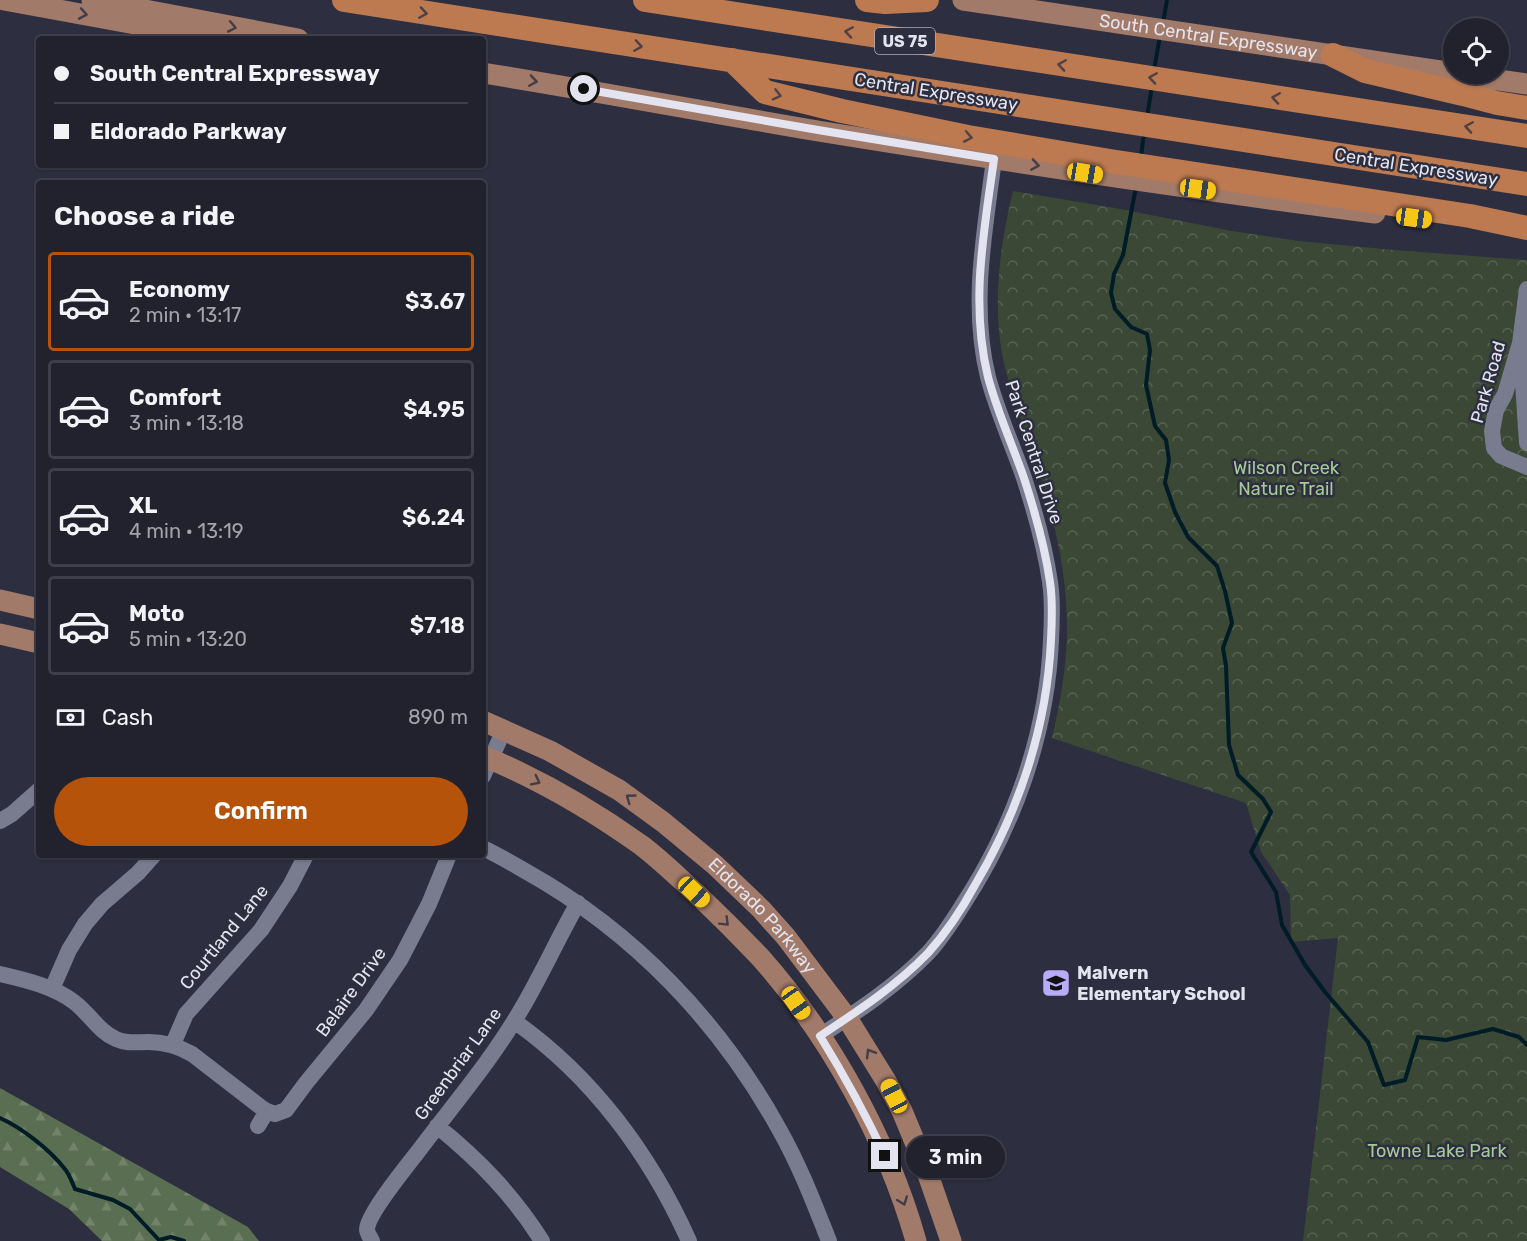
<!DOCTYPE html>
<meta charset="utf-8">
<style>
:root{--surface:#22222f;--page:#2a2a37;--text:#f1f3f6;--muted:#a2a4aa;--line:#3f3f4b;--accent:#b45309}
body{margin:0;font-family:Rubik,sans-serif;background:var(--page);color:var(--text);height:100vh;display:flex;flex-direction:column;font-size:22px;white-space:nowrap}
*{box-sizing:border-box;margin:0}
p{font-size:20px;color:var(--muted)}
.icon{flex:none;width:33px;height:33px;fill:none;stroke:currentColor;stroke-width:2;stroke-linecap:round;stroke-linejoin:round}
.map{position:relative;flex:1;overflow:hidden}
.side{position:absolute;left:36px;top:180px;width:450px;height:678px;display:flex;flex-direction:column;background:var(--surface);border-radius:6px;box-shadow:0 2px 4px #0004,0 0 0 2px var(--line)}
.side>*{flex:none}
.top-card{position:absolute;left:36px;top:36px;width:450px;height:132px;border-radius:6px;box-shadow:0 2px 4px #0004,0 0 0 2px var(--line);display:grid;align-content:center;height:132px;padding:0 18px;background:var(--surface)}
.controls{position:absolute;left:1443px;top:18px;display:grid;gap:12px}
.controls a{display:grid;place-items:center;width:66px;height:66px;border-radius:50%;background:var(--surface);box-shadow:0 2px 4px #0004,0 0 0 2px var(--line);font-size:30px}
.end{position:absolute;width:27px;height:27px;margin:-14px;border:8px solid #e3e4ef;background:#111;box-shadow:0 0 0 3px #111}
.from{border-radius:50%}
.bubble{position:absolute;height:42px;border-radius:21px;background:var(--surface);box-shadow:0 2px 4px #0004,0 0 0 2px var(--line);font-size:20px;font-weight:600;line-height:42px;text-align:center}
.car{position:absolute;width:18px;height:36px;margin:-18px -9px;border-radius:8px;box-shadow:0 0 4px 2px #0007;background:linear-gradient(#f5c518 24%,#345 0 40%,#f5c518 0 76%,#345 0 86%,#f5c518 0)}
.top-card b{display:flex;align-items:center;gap:21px;height:57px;font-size:22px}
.top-card b+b{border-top:2px solid var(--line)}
.top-card i{width:15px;height:15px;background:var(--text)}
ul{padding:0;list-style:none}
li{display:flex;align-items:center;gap:18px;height:99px;margin:0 12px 9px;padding:0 6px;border:3px solid var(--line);border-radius:6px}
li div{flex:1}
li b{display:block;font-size:22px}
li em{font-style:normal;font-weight:600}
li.current{border-color:var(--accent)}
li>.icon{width:54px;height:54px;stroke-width:1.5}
h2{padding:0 18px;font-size:27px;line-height:72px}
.pay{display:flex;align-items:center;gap:15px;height:66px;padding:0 18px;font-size:22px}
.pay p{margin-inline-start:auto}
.action{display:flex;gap:12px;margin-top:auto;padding:12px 18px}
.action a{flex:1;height:69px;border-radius:36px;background:var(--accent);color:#fff;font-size:24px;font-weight:600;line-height:69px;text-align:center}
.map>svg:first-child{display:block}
.forest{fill:url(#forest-firs)}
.park{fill:url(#park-crowns)}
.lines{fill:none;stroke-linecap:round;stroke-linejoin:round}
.stream{stroke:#001c26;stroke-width:4}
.minor{stroke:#797b8e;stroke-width:16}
.major{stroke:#a27a69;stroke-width:21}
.highway{stroke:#bd7a51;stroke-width:24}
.oneway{stroke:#514144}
.oneway2{stroke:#443d47}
.route{stroke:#e3e4ef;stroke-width:8}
.labels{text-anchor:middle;stroke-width:5;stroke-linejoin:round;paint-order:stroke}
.shield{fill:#2d2e3f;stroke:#acadba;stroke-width:1.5}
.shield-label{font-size:16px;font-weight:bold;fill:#e3e4ef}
.street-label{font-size:18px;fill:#e3e4ef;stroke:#2d2e3f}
.park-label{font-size:18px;fill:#a7cb98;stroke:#2d2e3f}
.poi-label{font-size:18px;font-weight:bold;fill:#e3e4ef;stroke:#2d2e3f;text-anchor:start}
</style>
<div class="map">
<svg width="1527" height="1241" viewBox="0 0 1527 1241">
<defs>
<pattern id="forest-firs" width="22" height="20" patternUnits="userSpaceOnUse" patternTransform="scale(1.5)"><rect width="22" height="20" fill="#5a6e51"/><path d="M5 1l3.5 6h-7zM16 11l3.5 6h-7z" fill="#72836a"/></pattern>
<pattern id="park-crowns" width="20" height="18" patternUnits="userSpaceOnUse" patternTransform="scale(1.5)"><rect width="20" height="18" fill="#3a4835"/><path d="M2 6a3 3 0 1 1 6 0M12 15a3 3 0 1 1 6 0" fill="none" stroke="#566253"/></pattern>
</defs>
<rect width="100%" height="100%" fill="#2d2e3f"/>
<path class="forest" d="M0 1088 248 1227 259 1241H102L69 1209 0 1167Z"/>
<path class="park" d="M1013 191 1115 208 1232 231 1299 241 1394 250 1527 260V1241H1303L1338 938 1291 942 1290 895 1261 852 1246 803 1052 738C1060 704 1066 669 1067 635 1068 578 1055 519 1037 465 1024 425 1005 382 1000 340 994 290 1001 240 1013 191Z"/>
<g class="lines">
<path class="stream" d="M1163 23 1167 0
M1154 70 1160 36
M1147 117 1152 86
M1141 156 1144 134
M1136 187 1123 255 1114 274 1111 293 1115 309 1131 327 1147 334 1150 350 1146 385 1155 426 1166 440 1169 460 1165 483 1175 512 1188 537 1217 566 1225 591 1232 623 1223 648 1226 666 1229 745 1238 775 1263 799 1271 812 1251 852 1276 892 1282 925 1305 965 1325 992 1368 1042 1384 1085 1405 1080 1418 1037 1446 1040 1493 1029 1519 1037 1527 1045
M0 1118C21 1127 50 1150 64 1168 69 1173 72 1182 75 1189L113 1200 130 1209 159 1240 171 1237 184 1241"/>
<path class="minor" d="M1527 289 1520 343 1505 394 1496 410 1492 431 1494 448 1501 456 1527 467
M1521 353 1527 443
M483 776 504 730
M0 821 12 814 39 790
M483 848C498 855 513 864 527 872 634 932 720 1022 779 1129 799 1164 814 1203 829 1241
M0 974C25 980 53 986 74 1002 89 1013 98 1031 116 1039 127 1044 137 1042 148 1042 164 1042 178 1046 192 1054L262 1108 267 1111 275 1114 286 1110 306 1083 366 1010 400 960 429 904 449 855
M52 989 69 950 85 924 102 904 138 873 154 855
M514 1021C592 1076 650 1154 689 1241
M820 1036C858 1011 896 986 928 953 941 939 952 922 962 906 1014 827 1047 734 1051 640 1052 621 1053 601 1050 582 1045 547 1035 512 1024 478 1012 444 997 411 988 377 970 304 985 231 994 159
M173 1044 186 1014 261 930 290 886 306 855
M258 1126 267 1111
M437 1126C479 1160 513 1195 542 1241
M372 1241C370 1237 367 1233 367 1229 368 1214 406 1167 417 1153 453 1105 492 1060 522 1008 542 974 558 938 578 903"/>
<g class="major">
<path d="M4 0 217 39"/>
<path d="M92 0 298 39"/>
<path id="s1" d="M963 0 1454 73"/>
<path d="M483 73C595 91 706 112 818 131 1003 161 1189 189 1375 213"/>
<path d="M1456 74 1527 84"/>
<path d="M0 600 39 609"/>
<path d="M0 634 39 643"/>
<path id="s2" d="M483 721 550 751 619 790 663 822 715 865 761 909 786 937 847 1018 886 1081 902 1111 925 1166 951 1241"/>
<path d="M483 756C539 779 592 810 641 845 661 860 680 879 699 896 720 916 740 936 760 957 830 1036 887 1139 916 1241"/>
</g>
<path class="highway" d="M344 0 1527 184
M645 0 1527 136
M867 0 885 2 927 0
M1333 55 1365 71 1463 94 1497 103 1527 108
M732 60 765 92 842 111 968 137 1110 161 1470 216 1527 228"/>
</g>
<defs><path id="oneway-chevron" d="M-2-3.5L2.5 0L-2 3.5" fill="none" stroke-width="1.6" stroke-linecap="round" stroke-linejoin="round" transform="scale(1.5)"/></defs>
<g class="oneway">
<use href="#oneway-chevron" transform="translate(423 13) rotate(9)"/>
<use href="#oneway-chevron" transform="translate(849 32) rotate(-171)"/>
<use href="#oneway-chevron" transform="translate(638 46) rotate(9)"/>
<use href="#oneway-chevron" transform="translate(1062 65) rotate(-171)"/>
<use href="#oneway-chevron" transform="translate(1153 78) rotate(-171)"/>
<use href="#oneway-chevron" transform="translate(777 95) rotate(14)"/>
<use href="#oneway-chevron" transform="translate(1276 98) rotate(-171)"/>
<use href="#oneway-chevron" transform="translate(1469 127) rotate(-171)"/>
<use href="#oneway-chevron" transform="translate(968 137) rotate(11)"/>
</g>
<g class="oneway2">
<use href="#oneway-chevron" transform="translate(83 14) rotate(10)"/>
<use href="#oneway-chevron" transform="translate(232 27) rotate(11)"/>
<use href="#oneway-chevron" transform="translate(533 81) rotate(9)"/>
<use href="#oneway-chevron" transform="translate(1035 165) rotate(9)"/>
<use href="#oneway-chevron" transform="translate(536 781) rotate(27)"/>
<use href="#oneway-chevron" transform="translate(630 798) rotate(-144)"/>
<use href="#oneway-chevron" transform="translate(725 922) rotate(45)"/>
<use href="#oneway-chevron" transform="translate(870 1053) rotate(-121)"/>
<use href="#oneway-chevron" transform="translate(903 1201) rotate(70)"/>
</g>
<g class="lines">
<path class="route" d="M584 89 818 130 994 159C984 232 970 303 988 377 997 411 1012 444 1024 478 1035 512 1045 547 1050 582 1053 601 1052 621 1051 640 1047 727 1019 811 975 885 962 909 946 933 928 953 896 986 858 1011 820 1036 844 1075 866 1115 885 1156"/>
</g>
<defs>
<g id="school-square" transform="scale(1.5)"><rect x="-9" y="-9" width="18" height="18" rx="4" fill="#b8abf7" stroke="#2d2e3f"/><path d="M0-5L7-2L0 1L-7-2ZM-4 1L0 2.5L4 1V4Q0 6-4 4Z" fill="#111"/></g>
</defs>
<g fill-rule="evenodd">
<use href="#school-square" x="1056" y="983"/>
</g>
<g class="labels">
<rect class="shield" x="875" y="28" width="60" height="26" rx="4.5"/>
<g class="shield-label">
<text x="905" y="47">US 75</text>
</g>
<g class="street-label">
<text dy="6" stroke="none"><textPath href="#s1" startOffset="248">South Central Expressway</textPath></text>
<text transform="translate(936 92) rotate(9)" y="6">Central Expressway</text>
<text transform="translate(1416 167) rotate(9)" y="6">Central Expressway</text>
<text transform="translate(1488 382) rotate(-74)" y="6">Park Road</text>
<text transform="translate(1034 452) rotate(72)" y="6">Park Central Drive</text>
<text dy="6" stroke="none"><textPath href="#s2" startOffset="344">Eldorado Parkway</textPath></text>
<text transform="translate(224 937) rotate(-51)" y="6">Courtland Lane</text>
<text transform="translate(351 992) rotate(-54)" y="6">Belaire Drive</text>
<text transform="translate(458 1064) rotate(-54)" y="6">Greenbriar Lane</text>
</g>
<g class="park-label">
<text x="1286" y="474">Wilson Creek<tspan x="1286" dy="21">Nature Trail</tspan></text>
<text x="1437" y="1157">Towne Lake Park</text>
</g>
<g class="poi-label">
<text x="1077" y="979">Malvern<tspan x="1077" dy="21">Elementary School</tspan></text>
</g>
</g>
</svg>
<div class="controls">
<a><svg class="icon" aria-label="locate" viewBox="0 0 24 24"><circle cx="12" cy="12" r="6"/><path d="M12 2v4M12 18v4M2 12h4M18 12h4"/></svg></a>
</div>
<i class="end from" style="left:584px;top:89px"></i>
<i class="end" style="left:885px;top:1156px"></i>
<div class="bubble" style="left:906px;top:1136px;width:99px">3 min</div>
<i class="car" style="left:1085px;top:173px;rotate:99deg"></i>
<i class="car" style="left:1198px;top:189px;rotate:98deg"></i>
<i class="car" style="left:1414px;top:218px;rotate:98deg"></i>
<i class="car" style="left:694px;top:892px;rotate:133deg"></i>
<i class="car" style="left:796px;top:1003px;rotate:145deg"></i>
<i class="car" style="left:894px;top:1096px;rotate:332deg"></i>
<div class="top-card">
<b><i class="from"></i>South Central Expressway</b>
<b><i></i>Eldorado Parkway</b>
</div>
<section class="side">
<h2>Choose a ride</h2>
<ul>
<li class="current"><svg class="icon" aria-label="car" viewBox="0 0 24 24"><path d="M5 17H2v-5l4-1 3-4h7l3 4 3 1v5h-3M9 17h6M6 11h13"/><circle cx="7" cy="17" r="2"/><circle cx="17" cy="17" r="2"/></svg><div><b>Economy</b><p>2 min · 13:17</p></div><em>$3.67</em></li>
<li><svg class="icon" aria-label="car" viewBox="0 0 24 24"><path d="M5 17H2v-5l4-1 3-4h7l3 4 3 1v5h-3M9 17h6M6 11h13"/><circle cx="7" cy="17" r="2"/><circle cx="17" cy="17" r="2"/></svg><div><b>Comfort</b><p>3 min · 13:18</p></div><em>$4.95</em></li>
<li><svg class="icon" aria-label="car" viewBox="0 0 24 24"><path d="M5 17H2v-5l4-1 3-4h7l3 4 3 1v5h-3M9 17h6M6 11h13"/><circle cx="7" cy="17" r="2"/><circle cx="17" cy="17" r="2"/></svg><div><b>XL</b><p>4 min · 13:19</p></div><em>$6.24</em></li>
<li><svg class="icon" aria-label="car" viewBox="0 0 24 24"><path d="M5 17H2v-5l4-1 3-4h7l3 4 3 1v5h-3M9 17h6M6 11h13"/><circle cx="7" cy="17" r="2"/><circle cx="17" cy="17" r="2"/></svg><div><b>Moto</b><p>5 min · 13:20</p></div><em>$7.18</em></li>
</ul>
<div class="pay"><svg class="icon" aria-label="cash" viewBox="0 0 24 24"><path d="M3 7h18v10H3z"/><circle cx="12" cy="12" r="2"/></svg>Cash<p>890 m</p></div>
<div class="action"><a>Confirm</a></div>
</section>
</div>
